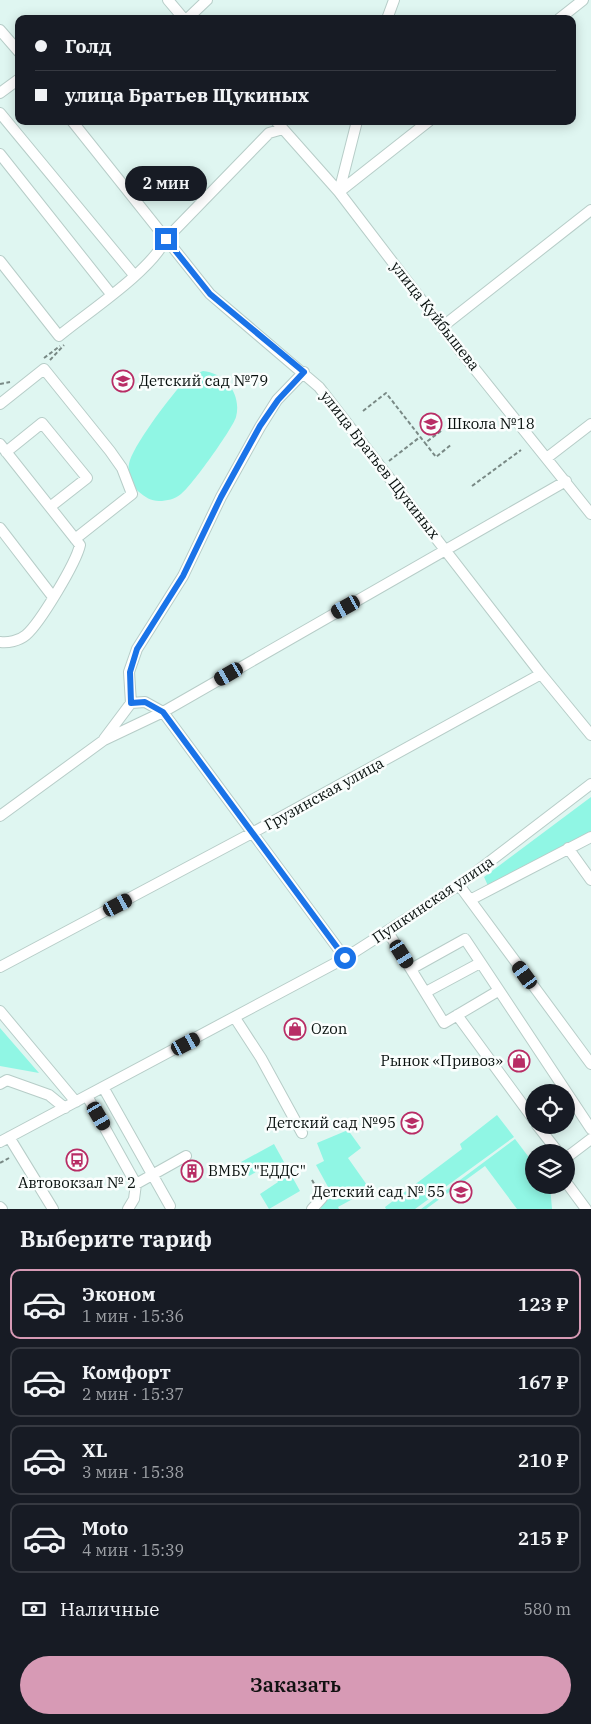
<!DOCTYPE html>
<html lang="ru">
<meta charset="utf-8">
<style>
:root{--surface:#171b24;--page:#20242c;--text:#f1f3f6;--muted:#9ea1a6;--line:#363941;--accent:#d79ab5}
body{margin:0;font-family:"IBM Plex Serif",serif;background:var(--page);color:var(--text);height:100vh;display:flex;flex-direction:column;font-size:19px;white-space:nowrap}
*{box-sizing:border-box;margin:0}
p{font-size:16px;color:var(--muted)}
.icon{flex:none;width:28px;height:28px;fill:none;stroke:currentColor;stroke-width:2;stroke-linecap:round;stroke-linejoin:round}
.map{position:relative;height:1209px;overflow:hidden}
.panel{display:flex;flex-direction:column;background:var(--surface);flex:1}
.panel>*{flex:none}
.banner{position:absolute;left:15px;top:15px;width:561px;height:110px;border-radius:10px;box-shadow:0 2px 12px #0003;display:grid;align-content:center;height:110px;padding:0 20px;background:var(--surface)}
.buttons{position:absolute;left:525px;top:1084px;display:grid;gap:10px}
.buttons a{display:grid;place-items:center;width:50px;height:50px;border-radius:50%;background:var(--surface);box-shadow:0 2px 12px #0003;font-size:25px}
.end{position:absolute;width:22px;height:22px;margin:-11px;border:6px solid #1a73e8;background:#fff;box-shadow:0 0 0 2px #fff}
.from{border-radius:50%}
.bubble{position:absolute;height:35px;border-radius:18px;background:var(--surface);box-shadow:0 2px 12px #0003;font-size:16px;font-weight:600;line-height:35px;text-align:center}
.car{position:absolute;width:15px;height:30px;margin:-15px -8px;border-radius:6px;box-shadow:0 0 4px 1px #0007;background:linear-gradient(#222 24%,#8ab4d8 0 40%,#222 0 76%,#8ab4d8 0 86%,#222 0)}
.banner b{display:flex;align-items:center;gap:18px;height:48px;font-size:19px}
.banner b+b{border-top:1px solid var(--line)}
.banner i{width:12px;height:12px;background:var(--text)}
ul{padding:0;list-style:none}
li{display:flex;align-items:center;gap:15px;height:70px;margin:0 10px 8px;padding:0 10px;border:2px solid var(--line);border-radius:10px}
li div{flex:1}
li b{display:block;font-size:19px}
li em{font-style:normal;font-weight:600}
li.selected{border-color:var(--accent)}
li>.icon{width:45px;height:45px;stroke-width:1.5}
h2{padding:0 20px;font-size:22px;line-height:60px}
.pay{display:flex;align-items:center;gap:12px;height:55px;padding:0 20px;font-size:19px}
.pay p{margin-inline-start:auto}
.action{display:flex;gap:10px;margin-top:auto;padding:10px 20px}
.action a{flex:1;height:58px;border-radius:30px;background:var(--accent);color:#111;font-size:20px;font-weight:600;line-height:58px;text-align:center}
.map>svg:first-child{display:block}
.green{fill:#90f6e4}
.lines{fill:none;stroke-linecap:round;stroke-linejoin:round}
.minor-casing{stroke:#b7cdc8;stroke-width:12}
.path{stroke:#798985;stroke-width:2;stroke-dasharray:4 2.5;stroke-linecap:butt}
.minor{stroke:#fff;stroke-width:10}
.route{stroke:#1a73e8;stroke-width:6}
.labels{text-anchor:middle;stroke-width:5;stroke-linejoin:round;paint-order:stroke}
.street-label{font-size:15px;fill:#08100e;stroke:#fafefd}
.poi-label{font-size:15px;fill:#08100e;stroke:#fafefd;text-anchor:start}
</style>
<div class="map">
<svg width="591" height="1209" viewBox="0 0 591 1209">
<rect width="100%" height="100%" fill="#dff6f1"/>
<path class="green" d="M203 371C225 373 242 394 236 417 233 428 191 487 181 494 175 499 167 501 159 501 151 501 145 497 139 492 132 486 127 474 129 464 132 447 168 400 181 385 187 378 194 374 203 371Z
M591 797V842L490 890 484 877Z
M0 1028 39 1073 0 1066Z
M497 1115 514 1137 415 1209H386L385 1207 462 1149 460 1144Z
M348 1130 361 1148 348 1158 367 1185 360 1195 338 1207 339 1209H321L318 1204 333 1196 316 1165 324 1161 317 1143Z
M515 1139 534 1164V1185L550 1186 552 1209H517L485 1166 426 1209H421Z
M274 1144 300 1191 269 1209 260 1194 278 1182 268 1165 249 1176 241 1162Z"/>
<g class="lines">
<g class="minor-casing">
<path id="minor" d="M168 0 184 19
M187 19 207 0
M387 19 394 0
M559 19 583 0
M0 30 19 52
M0 93 19 79
M0 113 134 275
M72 121 210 294 319 387 541 674 591 735
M276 121 339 192 462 353 591 514
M0 154 111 294
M339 192 429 121
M339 192 357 121
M0 261 59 336C88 312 150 272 166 239L269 133 283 129
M442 327 591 210
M0 404 44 369 110 451 122 468 132 494 75 539
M0 444 80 545C76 563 40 623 26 635 19 641 8 643 0 642
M6 452 42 423 87 478 50 507
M548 457 591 424
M0 528 53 597
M131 703 145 702 163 712 345 958
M104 739 131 703 129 672 137 649 183 576 221 497 260 427 277 400 304 372
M0 816 104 740 163 712 566 481
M568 848 591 880
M459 885 591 1064
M470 900 591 837
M388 932 444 1023 498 991
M0 967 252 833 541 674
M411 969 465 939 591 1129
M426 992 480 963
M0 1011 76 1102
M457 1015 534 1120
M235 1018 261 1058 302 1133
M0 1084 7 1080 49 1095 65 1108
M103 1087 170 1206
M87 1096 136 1184 134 1199 128 1209
M537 1125 558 1152
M9 1137 53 1209
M0 1142 345 958 459 885 591 784
M566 1158 591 1139
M566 1182 586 1209
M136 1184 186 1156
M0 1207 2 1209
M312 1209 322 1198"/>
</g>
<path class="path" d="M44 358 60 346
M50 360 64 345
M0 384 10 382
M363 411 386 393 425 443
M441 431 425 443 436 457 452 444
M389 461 420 437
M472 486 521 450
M0 1163 9 1158
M312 1180 317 1189"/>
<use href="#minor" class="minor"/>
</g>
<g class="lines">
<path class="route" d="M166 239 210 294 304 372 278 400 260 426 221 497 183 576 137 649 130 672 131 703 145 702 163 712 345 958"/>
</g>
<defs>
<g id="school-ring" transform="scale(1.125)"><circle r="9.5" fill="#fafefd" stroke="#b82d65" stroke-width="1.5"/><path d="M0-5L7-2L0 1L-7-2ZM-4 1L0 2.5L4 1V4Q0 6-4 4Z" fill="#b82d65"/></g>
<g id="shop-ring" transform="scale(1.125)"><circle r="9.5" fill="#fafefd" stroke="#b82d65" stroke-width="1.5"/><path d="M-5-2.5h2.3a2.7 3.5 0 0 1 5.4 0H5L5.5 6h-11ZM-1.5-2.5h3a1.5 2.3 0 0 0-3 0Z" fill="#b82d65"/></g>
<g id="bus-ring" transform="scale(1.125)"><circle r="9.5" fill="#fafefd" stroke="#b82d65" stroke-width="1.5"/><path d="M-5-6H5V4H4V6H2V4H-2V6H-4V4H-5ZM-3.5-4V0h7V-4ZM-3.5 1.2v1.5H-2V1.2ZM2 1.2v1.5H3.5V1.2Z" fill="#b82d65"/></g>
<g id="building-ring" transform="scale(1.125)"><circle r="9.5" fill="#fafefd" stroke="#b82d65" stroke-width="1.5"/><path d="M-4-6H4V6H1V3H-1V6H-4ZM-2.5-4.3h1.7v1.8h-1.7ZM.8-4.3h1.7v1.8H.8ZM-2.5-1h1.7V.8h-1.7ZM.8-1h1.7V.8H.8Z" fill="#b82d65"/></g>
</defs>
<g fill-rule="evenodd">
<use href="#school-ring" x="123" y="381"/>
<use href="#school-ring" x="431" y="424"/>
<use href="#shop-ring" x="295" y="1029"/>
<use href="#shop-ring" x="519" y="1061"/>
<use href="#school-ring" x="412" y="1123"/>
<use href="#bus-ring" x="77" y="1160"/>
<use href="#building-ring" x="192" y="1171"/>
<use href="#school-ring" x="461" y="1192"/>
</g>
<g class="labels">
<g class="street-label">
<text transform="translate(435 316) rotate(52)" y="5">улица Куйбышева</text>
<text transform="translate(380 465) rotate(52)" y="5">улица Братьев Щукиных</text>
<text transform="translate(324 794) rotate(-29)" y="5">Грузинская улица</text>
<text transform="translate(433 900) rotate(-34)" y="5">Пушкинская улица</text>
</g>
<g class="poi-label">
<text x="139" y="386">Детский сад №79</text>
<text x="447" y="429">Школа №18</text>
<text x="311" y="1034">Ozon</text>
<text x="503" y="1066" text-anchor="end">Рынок «Привоз»</text>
<text x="396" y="1128" text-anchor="end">Детский сад №95</text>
<text x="208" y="1176">ВМБУ "ЕДДС"</text>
<text x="77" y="1188" text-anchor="middle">Автовокзал № 2</text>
<text x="445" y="1197" text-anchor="end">Детский сад № 55</text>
</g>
</g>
</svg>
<div class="buttons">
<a><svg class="icon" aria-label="locate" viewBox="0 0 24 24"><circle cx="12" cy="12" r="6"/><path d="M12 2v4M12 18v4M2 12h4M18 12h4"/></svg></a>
<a><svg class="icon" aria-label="layers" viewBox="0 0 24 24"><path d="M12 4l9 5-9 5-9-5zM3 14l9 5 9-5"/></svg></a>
</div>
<i class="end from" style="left:345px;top:958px"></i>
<i class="end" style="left:166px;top:239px"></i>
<div class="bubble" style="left:125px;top:166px;width:82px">2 мин</div>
<i class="car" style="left:346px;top:607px;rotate:241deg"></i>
<i class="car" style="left:229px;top:674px;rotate:240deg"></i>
<i class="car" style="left:118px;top:905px;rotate:62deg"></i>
<i class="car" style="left:402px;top:954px;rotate:148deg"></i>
<i class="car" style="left:525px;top:975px;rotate:324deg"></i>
<i class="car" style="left:186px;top:1044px;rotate:62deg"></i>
<i class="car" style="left:99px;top:1116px;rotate:150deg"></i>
<div class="banner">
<b><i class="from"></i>Голд</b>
<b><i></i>улица Братьев Щукиных</b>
</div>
</div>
<section class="panel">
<h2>Выберите тариф</h2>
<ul>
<li class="selected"><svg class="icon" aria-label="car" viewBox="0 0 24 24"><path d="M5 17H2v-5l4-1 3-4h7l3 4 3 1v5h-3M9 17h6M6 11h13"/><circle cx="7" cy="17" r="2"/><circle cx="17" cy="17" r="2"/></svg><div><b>Эконом</b><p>1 мин · 15:36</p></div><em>123 ₽</em></li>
<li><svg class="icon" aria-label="car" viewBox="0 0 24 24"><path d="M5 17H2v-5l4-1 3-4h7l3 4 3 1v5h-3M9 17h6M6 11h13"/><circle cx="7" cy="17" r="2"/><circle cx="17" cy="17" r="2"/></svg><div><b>Комфорт</b><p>2 мин · 15:37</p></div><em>167 ₽</em></li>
<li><svg class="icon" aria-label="car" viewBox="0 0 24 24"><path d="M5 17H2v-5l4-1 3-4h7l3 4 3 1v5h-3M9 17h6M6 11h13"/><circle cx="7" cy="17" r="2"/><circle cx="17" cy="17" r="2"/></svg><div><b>XL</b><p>3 мин · 15:38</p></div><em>210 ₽</em></li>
<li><svg class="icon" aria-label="car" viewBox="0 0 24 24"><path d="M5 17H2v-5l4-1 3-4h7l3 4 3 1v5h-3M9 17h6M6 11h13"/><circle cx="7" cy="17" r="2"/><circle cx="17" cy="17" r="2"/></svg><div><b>Moto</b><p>4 мин · 15:39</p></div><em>215 ₽</em></li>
</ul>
<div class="pay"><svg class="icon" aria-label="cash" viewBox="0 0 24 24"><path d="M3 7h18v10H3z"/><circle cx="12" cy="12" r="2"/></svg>Наличные<p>580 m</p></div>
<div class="action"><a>Заказать</a></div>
</section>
